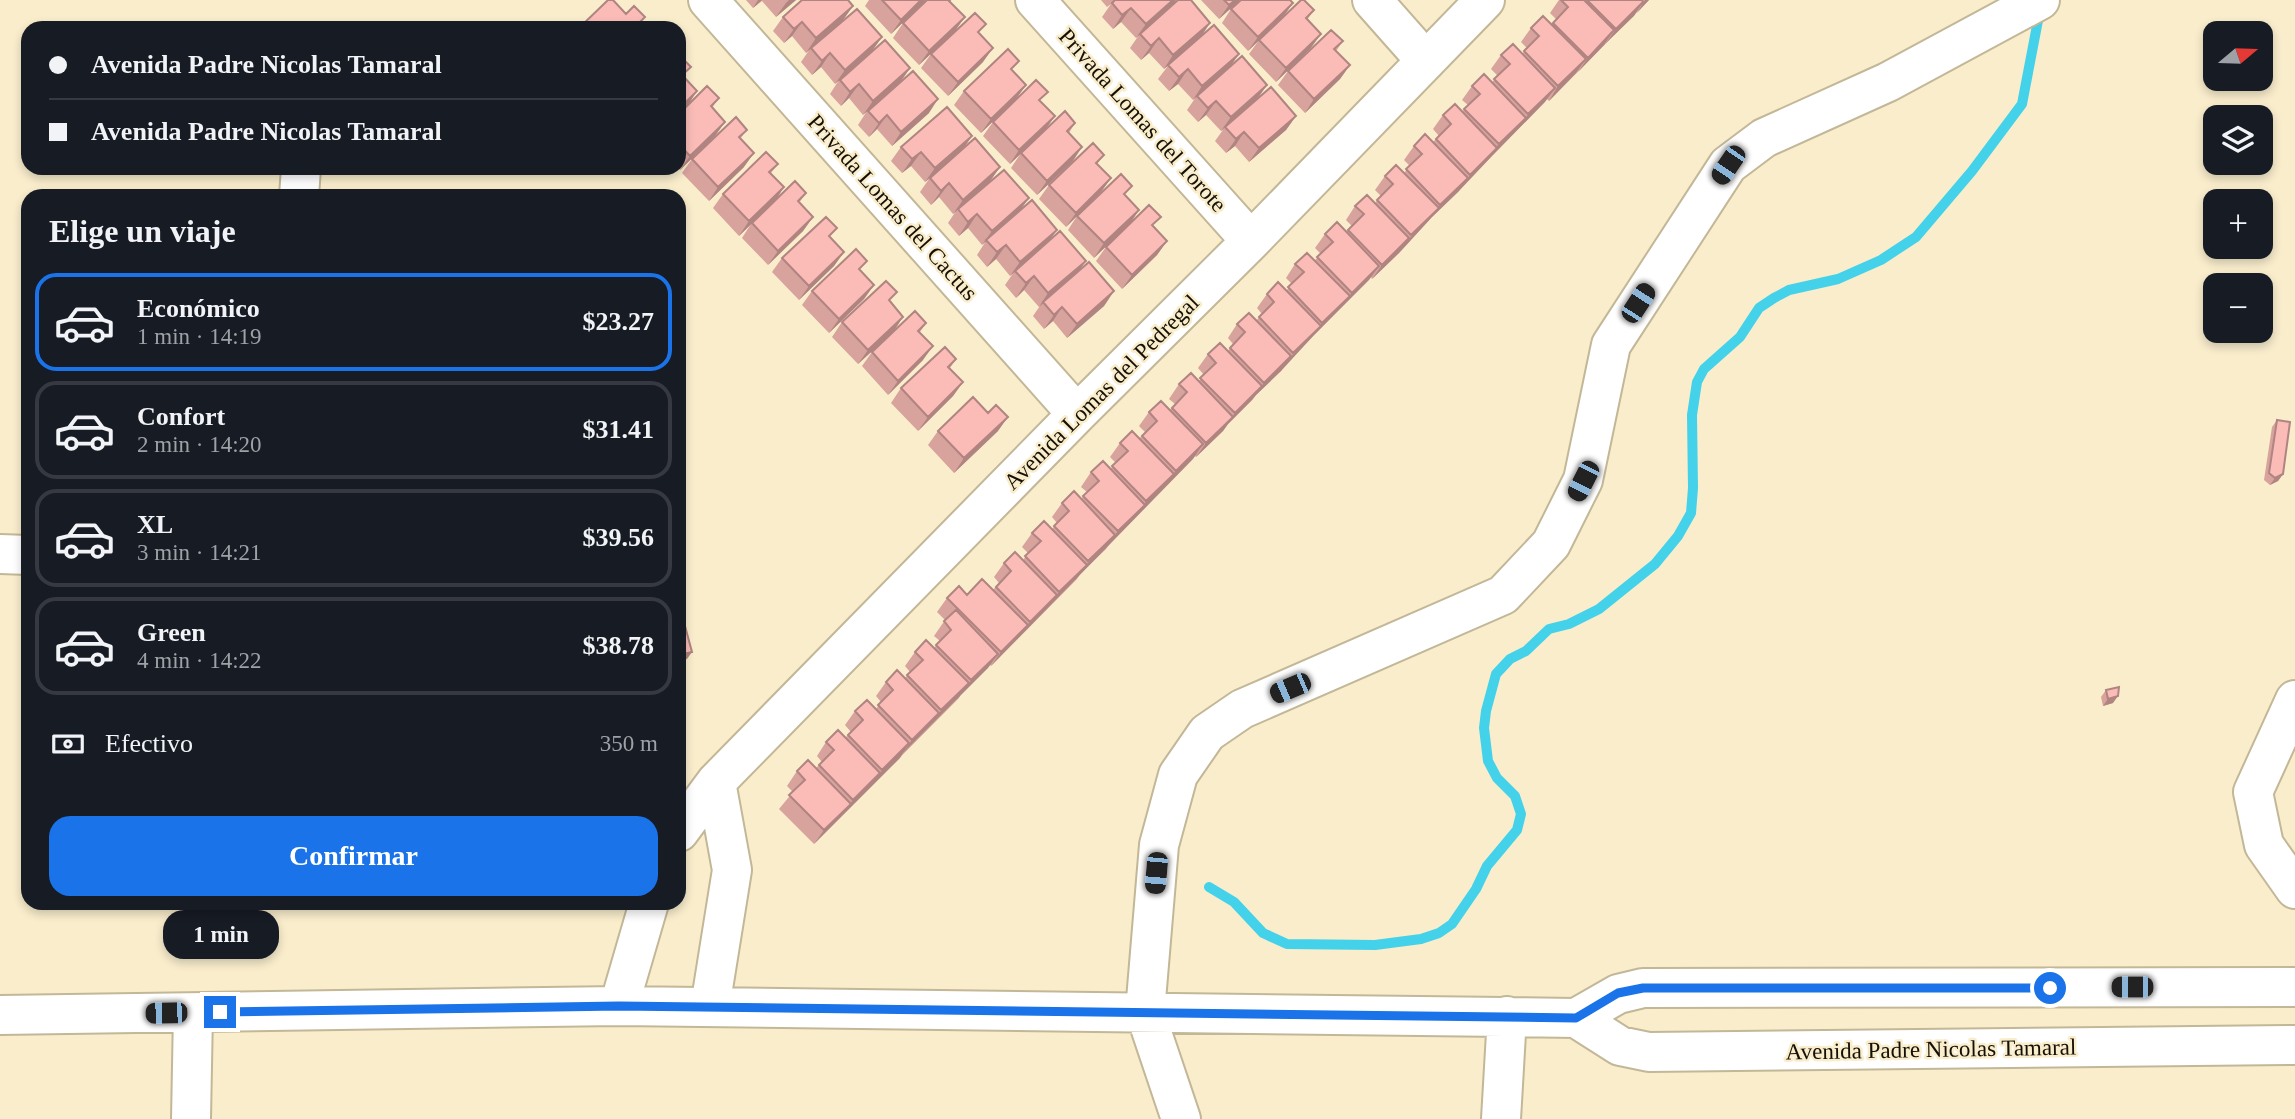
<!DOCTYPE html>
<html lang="es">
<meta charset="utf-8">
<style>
:root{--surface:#171b24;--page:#20242c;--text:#f1f3f6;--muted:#9ea1a6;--line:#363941;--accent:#1a73e8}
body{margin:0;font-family:"Times New Roman",serif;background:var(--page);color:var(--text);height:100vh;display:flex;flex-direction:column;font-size:26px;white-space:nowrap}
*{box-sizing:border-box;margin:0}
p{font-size:23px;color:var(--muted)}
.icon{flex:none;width:38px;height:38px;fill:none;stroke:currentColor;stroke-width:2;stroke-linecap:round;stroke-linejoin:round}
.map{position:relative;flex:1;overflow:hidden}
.panel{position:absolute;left:21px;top:189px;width:665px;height:721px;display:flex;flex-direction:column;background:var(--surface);border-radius:21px;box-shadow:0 4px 10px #0003}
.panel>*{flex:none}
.banner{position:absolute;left:21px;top:21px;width:665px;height:154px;border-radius:21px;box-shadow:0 4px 10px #0003;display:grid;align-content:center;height:154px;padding:0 28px;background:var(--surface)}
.needle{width:46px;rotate:71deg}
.controls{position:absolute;left:2203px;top:21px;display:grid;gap:14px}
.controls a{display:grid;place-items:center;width:70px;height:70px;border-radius:14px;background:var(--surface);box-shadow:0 4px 10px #0003;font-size:35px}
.end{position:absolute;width:32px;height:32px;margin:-16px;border:9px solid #1a73e8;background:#fff;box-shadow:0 0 0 4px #fff}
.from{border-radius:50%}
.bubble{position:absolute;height:49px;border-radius:21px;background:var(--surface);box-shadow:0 4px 10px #0003;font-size:23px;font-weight:800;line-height:49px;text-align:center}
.car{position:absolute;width:21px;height:42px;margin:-21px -10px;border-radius:9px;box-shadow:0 0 5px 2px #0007;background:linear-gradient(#222 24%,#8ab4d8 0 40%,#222 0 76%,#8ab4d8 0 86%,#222 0)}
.banner b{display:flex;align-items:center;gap:24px;height:66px;font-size:26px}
.banner b+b{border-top:2px solid var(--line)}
.banner i{width:18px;height:18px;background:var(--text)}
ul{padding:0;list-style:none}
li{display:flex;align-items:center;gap:21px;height:98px;margin:0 14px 10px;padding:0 14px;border:4px solid var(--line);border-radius:21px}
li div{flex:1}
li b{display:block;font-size:26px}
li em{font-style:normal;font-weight:800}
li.selected{border-color:var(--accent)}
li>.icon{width:63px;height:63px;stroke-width:1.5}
h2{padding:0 28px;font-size:32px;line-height:84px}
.pay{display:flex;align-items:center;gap:18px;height:77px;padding:0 28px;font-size:26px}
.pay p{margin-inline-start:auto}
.cta{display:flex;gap:14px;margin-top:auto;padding:14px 28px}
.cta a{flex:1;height:80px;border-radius:21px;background:var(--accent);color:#fff;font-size:28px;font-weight:800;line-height:80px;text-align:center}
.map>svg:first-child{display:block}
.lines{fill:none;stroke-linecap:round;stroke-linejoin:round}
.stream{stroke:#44d1ea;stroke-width:10}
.minor-casing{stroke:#c2b797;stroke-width:42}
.minor{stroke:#fff;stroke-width:38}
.wall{fill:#d8a29d}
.shaded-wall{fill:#b08480}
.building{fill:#fbbcb7;stroke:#b08480;stroke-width:2}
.route{stroke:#1a73e8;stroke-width:9}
.labels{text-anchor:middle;stroke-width:5;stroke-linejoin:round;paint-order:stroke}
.street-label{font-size:23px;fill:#151005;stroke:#f9edcc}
</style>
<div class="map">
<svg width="2295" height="1119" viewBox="0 0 2295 1119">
<rect width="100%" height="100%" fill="#f9edcc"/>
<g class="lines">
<path class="stream" d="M1209 887 1234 902 1263 933 1287 944 1375 945 1421 939 1439 933 1452 924 1476 889 1487 866 1517 830 1521 814 1515 796 1497 778 1488 761 1484 728 1486 711 1496 674 1510 659 1526 651 1549 629 1569 624 1599 609 1655 564 1678 536 1691 513 1693 488 1692 415 1697 382 1704 369 1740 337 1759 308 1774 298 1789 290 1838 279 1881 260 1916 237 1972 171 2022 104 2040 10"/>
<g class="minor-casing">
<path id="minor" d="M708 0 1077 414
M1035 0 1251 241
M1372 0 1426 61
M299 196 301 168
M0 554 28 555
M2295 700 2253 792 2264 845 2295 889
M679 832 716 782 1077 414 1251 241 1485 0
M619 1006 649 903
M710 1007 732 870 716 782
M0 1015 619 1006 1576 1018 1618 994 1643 988 2295 987
M1576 1018 1620 1046 1649 1052 2295 1045
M191 1119 193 1013
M1181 1119 1145 1012 1159 845 1178 775 1207 733 1242 709 1503 595 1551 544 1583 480 1611 345 1728 165 1764 138 1888 82 2040 0
M1501 1119 1507 1016"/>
</g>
<use href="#minor" class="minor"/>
</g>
<path class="wall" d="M746 0H796L776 17 762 1 753 8Z
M869 0H926L891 34 865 6Z
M1101 0H1176L1173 5 1201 36 1239 54 1230 67 1267 85 1258 98 1296 116 1286 130 1249 162 1235 146 1226 153 1215 141 1223 130 1221 131 1206 115 1198 122 1187 110 1196 97 1193 100 1178 84 1169 91 1158 79 1168 66 1164 69 1149 53 1141 60 1130 48 1139 35 1136 38 1121 22 1113 29 1102 17 1111 4 1107 7Z
M1201 0H1240L1219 19Z
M1559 0H1649L1549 101 1547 99 1462 187 1458 192 1432 217 1399 253 1372 279 1371 277 1285 365 1281 371 1256 395 1252 400 1228 424 1223 431 1196 457 1195 456 1110 543 1106 549 1080 574 1077 579 991 666 990 665 962 692 959 698 814 844 779 809 793 792 787 786 797 771 816 768 822 762 817 756 826 742 845 738 851 732 845 725 855 711 876 709 881 702 876 696 886 682 905 678 910 672 905 666 915 652 934 648 940 641 934 636 945 620 937 612 947 598 993 590 999 583 994 577 1004 563 1023 560 1028 553 1022 547 1032 533 1052 529 1057 523 1052 517 1062 503 1081 499 1087 492 1081 487 1091 472 1110 469 1116 463 1110 457 1120 443 1139 439 1145 432 1139 426 1149 412 1170 410 1175 404 1169 399 1179 384 1199 381 1204 375 1198 368 1208 354 1228 351 1233 344 1228 338 1237 324 1256 321 1262 314 1257 308 1267 294 1286 291 1292 284 1286 278 1295 264 1315 260 1321 254 1315 248 1325 234 1346 232 1352 226 1346 220 1355 206 1375 203 1381 196 1375 190 1385 176 1404 173 1410 166 1404 160 1414 146 1433 142 1439 136 1433 129 1443 115 1462 112 1468 105 1462 100 1472 86 1492 82 1498 76 1491 69 1501 55 1522 54 1527 48 1521 42 1531 28 1551 25 1556 19 1550 13Z
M951 3 955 31 919 65 893 38 903 23Z
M1293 3 1283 17 1248 51 1222 23 1231 9Z
M853 6 843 20 882 37 872 51 910 68 901 82 929 113 892 146 877 129 869 137 858 125 867 111 863 115 849 98 841 106 830 94 839 80 835 84 821 67 812 75 801 62 810 49 806 53 792 36 784 43 773 31 783 17Z
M1314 10 1307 20 1311 48 1276 82 1249 54 1259 40Z
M979 34 983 62 948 96 921 68 931 54Z
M1343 41 1336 51 1350 65 1340 79 1305 113 1278 85 1288 71Z
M1012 70 1026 85 1016 99 981 133 954 105 964 91Z
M719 98 712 108 725 122 715 136 680 170 678 168 679 114Z
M1041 102 1055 116 1045 130 1010 164 983 136 993 122Z
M1075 123 1069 133 1073 161 1037 195 1011 168 1021 153Z
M747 130 740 139 744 167 709 201 682 173 692 159Z
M972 136 964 148 1000 167 991 180 1019 211 1049 241 1086 261 1077 272 1114 291 1104 306 1067 338 1053 321 1044 329 1033 316 1042 303 1039 307 1024 290 1016 298 1005 285 1014 272 1010 276 996 259 987 267 977 255 986 241 982 245 968 228 959 236 948 223 956 211 953 214 939 197 931 205 920 192 929 179 925 182 911 166 902 173 891 161 901 147Z
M1104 155 1097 164 1111 178 1101 192 1066 227 1039 199 1049 185Z
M778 164 771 173 784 187 775 201 806 193 799 203 813 217 803 231 768 265 742 238 751 224 739 236 713 208 723 194Z
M1139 210 1094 258 1068 230 1077 216Z
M1154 226 1167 241 1157 255 1122 289 1096 261 1106 247Z
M830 238 844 252 834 266 799 300 772 272 782 258Z
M861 271 874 285 864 299 829 333 802 305 812 291Z
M890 302 894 331 858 364 832 337 842 322Z
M926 323 920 332 923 360 888 395 862 366 872 352Z
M956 359 950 368 963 382 953 396 918 431 891 403 901 388Z
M2277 420 2283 474 2278 481 2270 485 2264 480 2272 427Z
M938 431H998L954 473 928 445Z
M2106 690 2113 703 2103 706 2101 697Z"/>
<path class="shaded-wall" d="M758 0H762L753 8Z
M789 0H796L776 17 786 3Z
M921 0H926L891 34 901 20Z
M1173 0H1176L1172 6 1136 38 1146 24Z
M1235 0H1240L1219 19 1229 5Z
M1645 0H1649L1637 13Z
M1643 2 1634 16 1606 43 1616 29Z
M1293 3 1283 17 1248 51 1258 37Z
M853 6 843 20 806 53 816 38Z
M1131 8 1121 22 1113 29 1122 15Z
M965 17 955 31 919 65 929 51Z
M802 22 792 36 784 43 794 29Z
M1210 23 1201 37 1164 69 1173 55Z
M1614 30 1604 45 1578 72 1588 58Z
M1321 34 1311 48 1276 82 1286 68Z
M882 37 872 51 835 84 845 70Z
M1159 38 1149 53 1141 60 1151 46Z
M993 48 983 62 948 96 958 82Z
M830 53 821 67 812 75 822 61Z
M1239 54 1229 68 1193 100 1202 86Z
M1586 59 1576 73 1549 101 1558 86Z
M1350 65 1340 79 1305 113 1314 99Z
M910 68 900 82 863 115 873 101Z
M1188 69 1178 84 1169 91 1179 77Z
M859 84 849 98 841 106 850 92Z
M1026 85 1016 99 981 133 991 119Z
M1267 85 1257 99 1225 127 1221 131 1231 117Z
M1555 88 1545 102 1491 157 1458 192 1432 217 1399 253 1372 279 1382 265 1408 240 1440 205 1466 180 1499 144Z
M697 91 688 105 679 113V109Z
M938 99 929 113 892 146 901 132Z
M1216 101 1206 115 1198 122 1208 108Z
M887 115 877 129 869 137 879 123Z
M1055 116 1045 130 1010 164 1019 150Z
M1296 116 1286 130 1249 162 1259 148Z
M725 122 715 136 680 170 690 156Z
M1244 132 1235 146 1226 153 1236 139Z
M972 136 962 150 925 182 935 168Z
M1082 147 1073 161 1037 195 1047 181Z
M921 152 911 166 902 173 912 159Z
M754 153 744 167 709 201 718 187Z
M1000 167 990 181 953 214 963 200Z
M1111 178 1101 192 1066 227 1076 213Z
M949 183 939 197 931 205 941 191Z
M784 187 775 201 739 236 749 221Z
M1029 198 1019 212 982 245 992 231Z
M1139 210 1130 224 1094 258 1104 243Z
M977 214 968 228 959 236 968 222Z
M813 217 803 231 768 265 778 251Z
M1057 230 1047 244 1010 276 1020 262Z
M1167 241 1157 255 1122 289 1132 275Z
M1006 245 996 259 987 267 997 252Z
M844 252 834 266 799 300 809 286Z
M1086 261 1076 275 1039 307 1048 293Z
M1379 266 1369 280 1314 335 1281 371 1256 395 1252 400 1228 424 1223 431 1196 457 1206 443 1230 420 1235 413 1260 388 1264 383 1290 358 1322 323Z
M1034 276 1024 290 1016 298 1026 283Z
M874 285 864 299 829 333 839 319Z
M1114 291 1104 306 1067 338 1077 324Z
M1062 307 1053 321 1044 329 1054 315Z
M903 317 894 331 858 364 868 350Z
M933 346 923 360 888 395 898 381Z
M963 382 953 396 918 431 928 417Z
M1008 417 998 431 954 473 964 458Z
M1203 444 1193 459 991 666 1001 652 1113 537 1118 531 1143 507 1146 501Z
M2283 474 2278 481 2270 485 2275 478Z
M692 652 687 659 679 661V655Z
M998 654 988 668 902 754 912 740Z
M2118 696 2113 703 2103 706 2108 699Z
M909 743 900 758 814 844 824 830Z"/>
<path class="building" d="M608 0H613L626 14 634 6 645 17 634 28H579Z
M802 0H848L853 6 816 38 802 22 794 29 783 17Z
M882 0H921L901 20Z
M927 0H950L949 1 965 17 929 51 903 23Z
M1115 0H1173L1146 24 1131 8 1122 15 1112 3Z
M1178 0H1191L1210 23 1173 55 1159 38 1151 46 1140 34Z
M1224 0H1235L1229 5Z
M1241 0H1290L1293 3 1258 37 1231 9Z
M1301 0H1304L1314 10 1306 18 1321 34 1286 68 1259 40Z
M1561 0H1584L1614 30 1588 58 1553 23 1568 7Z
M1587 0H1642L1643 2 1616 29Z
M857 9 882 37 845 70 830 53 822 61 811 48Z
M975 13 986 24 978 32 993 48 958 82 931 54Z
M1543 16 1586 59 1558 86 1524 51 1539 36 1531 28Z
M651 23 655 28H646Z
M1214 25 1239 54 1202 86 1188 69 1179 77 1168 65Z
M1331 30 1343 41 1334 49 1350 65 1314 99 1288 71Z
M885 40 910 68 873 101 859 84 850 92 840 80Z
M1513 44 1555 88 1528 114 1494 79 1510 64 1501 55Z
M1008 49 1019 61 1011 69 1026 85 991 119 964 91Z
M679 55 691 67 682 75 697 91 679 109Z
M1242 56 1267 85 1231 117 1216 101 1208 108 1197 96Z
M913 71 938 99 901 132 887 115 879 123 868 111Z
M1484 74 1526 118 1499 144 1464 109 1480 94 1472 86Z
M1036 80 1048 92 1039 100 1055 116 1019 150 993 122Z
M707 86 719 98 711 106 725 122 690 156 679 144V114Z
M1271 87 1296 116 1259 148 1244 132 1236 139 1225 127Z
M1455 104 1497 148 1470 175 1436 139 1451 124 1443 115Z
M947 107 972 136 935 168 921 152 912 159 901 147Z
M1065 111 1075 123 1067 131 1082 147 1047 181 1021 153Z
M736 117 747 130 739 137 754 153 718 187 692 159Z
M1425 134 1468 178 1440 205 1406 169 1422 154 1414 146Z
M975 138 1000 167 963 200 949 183 941 191 930 178Z
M1093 143 1104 155 1096 163 1111 178 1076 213 1049 185Z
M766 152 778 164 769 172 784 187 749 221 723 194Z
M1396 165 1439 208 1411 235 1377 200 1393 184 1385 176Z
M1004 170 1029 198 992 231 977 214 968 222 958 209Z
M1121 174 1132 186 1124 194 1139 210 1104 243 1077 216Z
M795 181 806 193 798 201 813 217 778 251 752 223Z
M1367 195 1409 238 1382 265 1348 230 1364 214 1355 206Z
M1032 200 1057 230 1020 262 1006 245 997 252 986 240Z
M1149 205 1161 217 1152 225 1167 241 1132 275 1106 247Z
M826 217 837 228 829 236 844 252 809 286 782 258Z
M1337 222 1379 266 1352 293 1317 257 1333 242 1325 234Z
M1060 231 1086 261 1048 293 1034 276 1026 283 1015 271Z
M856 249 867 261 859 269 874 285 839 319 812 291Z
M1307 253 1350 296 1322 323 1288 287 1304 272 1295 264Z
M1089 262 1114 291 1077 324 1062 307 1054 315 1043 302Z
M886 281 897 292 889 300 903 317 868 350 842 322Z
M1278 282 1321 326 1293 353 1259 317 1274 302 1267 294Z
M915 311 926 323 918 331 933 346 898 381 872 352Z
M1249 313 1291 356 1264 383 1230 348 1245 332 1237 324Z
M1220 343 1262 386 1235 413 1200 378 1216 363 1208 354Z
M945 347 956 359 948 367 963 382 928 417 901 388Z
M1191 373 1233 417 1206 443 1172 408 1187 392 1179 384Z
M973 397 988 413 996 405 1008 417 964 458 938 431Z
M1161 401 1203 444 1176 471 1142 436 1157 421 1149 412Z
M2277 420 2290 422 2283 474 2275 478 2269 473Z
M1132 431 1174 474 1146 501 1112 466 1128 451 1120 443Z
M1103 461 1145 505 1118 531 1083 496 1099 481 1091 472Z
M1074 491 1115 535 1088 561 1054 526 1069 511 1062 503Z
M1044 521 1087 565 1059 592 1025 556 1041 541 1032 533Z
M1015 552 1057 595 1030 622 996 587 1011 571 1004 563Z
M982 579 1028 625 1001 652 947 598 959 586 967 595Z
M956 610 998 654 971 680 936 645 951 630 944 621Z
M685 626 692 652 679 655V627Z
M926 640 969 683 941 710 907 675 923 660 915 652Z
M897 670 939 713 912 740 878 705 893 690 886 682Z
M679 677 682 680 681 692 679 693Z
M2119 687 2118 696 2108 699 2106 690Z
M867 700 909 743 882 770 848 735 863 720 855 711Z
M838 730 880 773 853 800 819 765 834 750 826 742Z
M808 760 851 804 824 830 789 795 805 780 797 771Z"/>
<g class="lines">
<path class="route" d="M220 1012 619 1006 1576 1018 1618 993 1643 988H2050"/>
</g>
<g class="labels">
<g class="street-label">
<text transform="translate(1143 120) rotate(48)" y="8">Privada Lomas del Torote</text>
<text transform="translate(893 207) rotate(48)" y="8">Privada Lomas del Cactus</text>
<text transform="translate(1101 392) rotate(-45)" y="8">Avenida Lomas del Pedregal</text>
<text transform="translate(1931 1049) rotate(-1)" y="8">Avenida Padre Nicolas Tamaral</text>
</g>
</g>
</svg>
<div class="controls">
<a><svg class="needle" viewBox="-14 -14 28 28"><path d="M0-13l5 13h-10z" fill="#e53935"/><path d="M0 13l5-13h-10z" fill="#9ea1a6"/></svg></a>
<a><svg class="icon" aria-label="layers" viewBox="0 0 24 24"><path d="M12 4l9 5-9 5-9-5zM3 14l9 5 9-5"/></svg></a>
<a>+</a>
<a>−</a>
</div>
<i class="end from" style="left:2050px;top:988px"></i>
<i class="end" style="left:220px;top:1012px"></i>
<div class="bubble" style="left:163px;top:910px;width:116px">1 min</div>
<i class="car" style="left:1728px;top:165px;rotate:214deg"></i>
<i class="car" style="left:1638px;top:303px;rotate:33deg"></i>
<i class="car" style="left:1583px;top:481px;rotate:207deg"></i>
<i class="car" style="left:1290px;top:688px;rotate:247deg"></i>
<i class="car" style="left:1156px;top:873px;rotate:185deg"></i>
<i class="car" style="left:2132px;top:987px;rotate:270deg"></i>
<i class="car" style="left:166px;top:1013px;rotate:269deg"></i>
<div class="banner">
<b><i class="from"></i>Avenida Padre Nicolas Tamaral</b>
<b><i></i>Avenida Padre Nicolas Tamaral</b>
</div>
<section class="panel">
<h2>Elige un viaje</h2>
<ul>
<li class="selected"><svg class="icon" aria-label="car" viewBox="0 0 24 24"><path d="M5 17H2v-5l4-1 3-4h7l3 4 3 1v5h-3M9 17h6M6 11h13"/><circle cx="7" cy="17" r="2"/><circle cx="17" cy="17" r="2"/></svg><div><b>Económico</b><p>1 min · 14:19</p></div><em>$23.27</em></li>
<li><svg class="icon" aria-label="car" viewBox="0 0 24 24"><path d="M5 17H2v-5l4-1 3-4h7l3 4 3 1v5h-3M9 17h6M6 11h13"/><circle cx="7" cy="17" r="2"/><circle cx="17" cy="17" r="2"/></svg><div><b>Confort</b><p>2 min · 14:20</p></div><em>$31.41</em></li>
<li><svg class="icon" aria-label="car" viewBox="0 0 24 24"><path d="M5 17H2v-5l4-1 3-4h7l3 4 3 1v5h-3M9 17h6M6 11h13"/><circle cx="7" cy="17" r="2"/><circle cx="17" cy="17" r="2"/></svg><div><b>XL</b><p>3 min · 14:21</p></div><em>$39.56</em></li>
<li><svg class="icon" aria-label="car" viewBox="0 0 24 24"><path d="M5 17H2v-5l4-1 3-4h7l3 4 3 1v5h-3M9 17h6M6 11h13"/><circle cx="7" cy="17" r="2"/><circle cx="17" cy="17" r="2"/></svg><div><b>Green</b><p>4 min · 14:22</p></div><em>$38.78</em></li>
</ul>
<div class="pay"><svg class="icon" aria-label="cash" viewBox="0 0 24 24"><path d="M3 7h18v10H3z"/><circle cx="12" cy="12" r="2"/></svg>Efectivo<p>350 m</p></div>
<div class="cta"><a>Confirmar</a></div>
</section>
</div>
